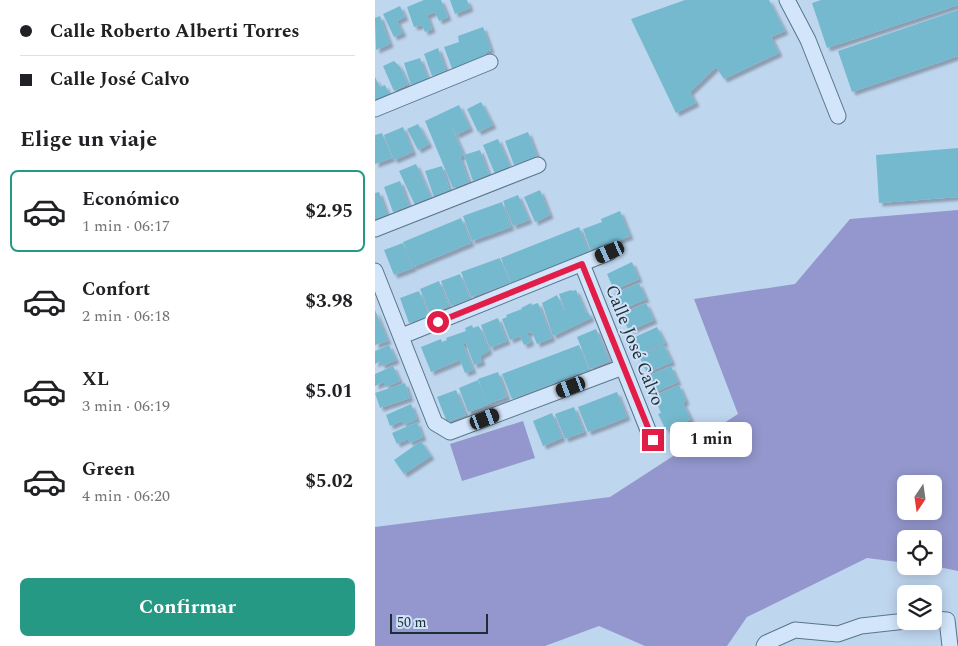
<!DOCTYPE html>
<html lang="es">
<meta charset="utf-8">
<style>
:root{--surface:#fff;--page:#f2f2f2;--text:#202124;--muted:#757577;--line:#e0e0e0;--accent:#259984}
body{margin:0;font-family:Spectral,serif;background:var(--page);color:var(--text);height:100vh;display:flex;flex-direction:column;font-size:19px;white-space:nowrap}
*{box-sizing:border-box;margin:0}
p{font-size:16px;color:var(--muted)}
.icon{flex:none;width:28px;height:28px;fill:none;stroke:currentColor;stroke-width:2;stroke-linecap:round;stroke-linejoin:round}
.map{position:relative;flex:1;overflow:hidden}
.details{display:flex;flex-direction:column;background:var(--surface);width:375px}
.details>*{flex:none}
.banner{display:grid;align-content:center;height:110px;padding:0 20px;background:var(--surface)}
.needle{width:32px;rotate:193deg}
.controls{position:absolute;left:522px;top:475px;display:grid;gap:10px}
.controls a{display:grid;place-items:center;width:45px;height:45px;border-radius:8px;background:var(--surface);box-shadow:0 2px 12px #0003;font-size:25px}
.scale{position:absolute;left:15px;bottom:12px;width:98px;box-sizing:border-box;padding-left:5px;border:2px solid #1c2f37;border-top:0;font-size:14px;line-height:18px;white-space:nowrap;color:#1c2f37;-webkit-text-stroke:4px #cfe1f6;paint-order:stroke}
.end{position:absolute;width:22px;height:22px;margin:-11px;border:6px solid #e11d48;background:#fff;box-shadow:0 0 0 2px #fff}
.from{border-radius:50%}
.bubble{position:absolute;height:35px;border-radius:8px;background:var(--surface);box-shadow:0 2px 12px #0003;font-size:16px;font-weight:700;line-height:35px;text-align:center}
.car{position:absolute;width:15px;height:30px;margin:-15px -8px;border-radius:6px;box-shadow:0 0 4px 1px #0007;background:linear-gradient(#222 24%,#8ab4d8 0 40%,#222 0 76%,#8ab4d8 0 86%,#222 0)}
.banner b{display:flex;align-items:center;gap:18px;height:48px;font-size:19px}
.banner b+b{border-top:1px solid var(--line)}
.banner i{width:12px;height:12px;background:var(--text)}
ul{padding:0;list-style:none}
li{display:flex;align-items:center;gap:15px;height:82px;margin:0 10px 8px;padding:0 10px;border:2px solid transparent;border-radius:8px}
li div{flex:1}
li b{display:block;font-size:19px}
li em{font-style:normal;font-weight:700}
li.active{border-color:var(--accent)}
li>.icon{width:45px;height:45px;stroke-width:1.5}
h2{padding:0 20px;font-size:22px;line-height:60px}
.action{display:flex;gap:10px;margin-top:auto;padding:10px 20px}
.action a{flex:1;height:58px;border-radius:8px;background:var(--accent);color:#fff;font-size:20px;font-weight:700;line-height:58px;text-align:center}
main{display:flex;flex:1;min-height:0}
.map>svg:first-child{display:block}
.green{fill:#9397cd;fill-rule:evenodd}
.building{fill:#74b9cf;filter:url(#shadow)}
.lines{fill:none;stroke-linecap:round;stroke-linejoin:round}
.minor-casing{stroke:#577788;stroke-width:17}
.minor{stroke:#d3e5fa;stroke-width:15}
.route{stroke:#e11d48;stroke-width:6}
.labels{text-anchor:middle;stroke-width:4;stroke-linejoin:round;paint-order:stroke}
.street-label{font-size:18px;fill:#1c2f37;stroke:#cfe1f6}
</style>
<main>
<section class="details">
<div class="banner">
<b><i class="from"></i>Calle Roberto Alberti Torres</b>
<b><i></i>Calle José Calvo</b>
</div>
<h2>Elige un viaje</h2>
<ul>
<li class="active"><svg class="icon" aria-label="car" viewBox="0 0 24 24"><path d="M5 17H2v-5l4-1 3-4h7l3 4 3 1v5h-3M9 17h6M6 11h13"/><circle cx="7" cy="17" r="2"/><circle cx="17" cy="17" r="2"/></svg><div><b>Económico</b><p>1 min · 06:17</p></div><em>$2.95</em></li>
<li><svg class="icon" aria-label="car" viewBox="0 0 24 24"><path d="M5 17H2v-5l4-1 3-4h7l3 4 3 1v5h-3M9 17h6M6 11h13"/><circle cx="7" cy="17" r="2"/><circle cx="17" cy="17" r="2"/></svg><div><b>Confort</b><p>2 min · 06:18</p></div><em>$3.98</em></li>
<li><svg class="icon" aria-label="car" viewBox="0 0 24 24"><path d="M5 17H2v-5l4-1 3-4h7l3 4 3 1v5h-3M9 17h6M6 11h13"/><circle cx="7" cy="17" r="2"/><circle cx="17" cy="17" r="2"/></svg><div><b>XL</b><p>3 min · 06:19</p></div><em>$5.01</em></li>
<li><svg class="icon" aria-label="car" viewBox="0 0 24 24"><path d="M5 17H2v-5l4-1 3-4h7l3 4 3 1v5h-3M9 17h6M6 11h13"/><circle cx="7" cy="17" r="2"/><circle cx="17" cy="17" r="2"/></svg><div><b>Green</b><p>4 min · 06:20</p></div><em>$5.02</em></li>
</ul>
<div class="action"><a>Confirmar</a></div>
</section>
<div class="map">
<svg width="583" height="646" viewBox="0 0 583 646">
<defs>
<filter id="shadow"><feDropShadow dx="3.5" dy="3.5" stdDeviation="1" flood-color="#0004"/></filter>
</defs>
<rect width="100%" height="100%" fill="#bfd6ef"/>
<path class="green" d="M583 210V571L559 566V539H531V563L492 558 372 617 352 646H270L224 626 170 646H0V527L235 497 363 414 319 299 420 284 475 219ZM531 484H559V511H531Z
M148 421 160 458 87 481 75 444Z"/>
<path class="building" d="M49 0H66L73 17 64 21 60 12 52 15 57 29 50 32 47 25 39 27 32 7Z
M75 0H92L95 8 80 14Z
M310 0H394L410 31 396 37 404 53 349 79 341 67 315 92 321 103 301 113 256 19Z
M446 0H583V5L452 48 437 3Z
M25 6 30 17 22 21 28 33 19 37 8 14Z
M583 10V56L477 92 463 51Z
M5 16 15 44 1 50 0 18Z
M108 27 116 50 110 52 112 59 78 71 69 47 84 42 83 36Z
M63 48 71 70 57 76 49 54Z
M45 58 53 79 36 85 29 63Z
M19 61 25 67 33 84 19 91 8 66Z
M0 77 5 87 10 85 15 96 2 102 0 98Z
M106 102 118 125 103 132 92 109Z
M84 105 95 128 81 135 73 120 89 155 85 157 94 182 78 188 50 121Z
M43 124 54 144 43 150 32 129Z
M28 127 38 152 19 160 9 135Z
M153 132 162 156 139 165 130 141Z
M7 133 17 158 0 164V135Z
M123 139 135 167 120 174 108 145Z
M583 148V197L504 203 501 155Z
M105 150 114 175 98 181 89 155Z
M41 164 56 198 40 205 24 171Z
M67 166 75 191 59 197 50 171Z
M25 181 34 206 18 212 9 187Z
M165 190 175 215 160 222 149 197Z
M4 192 13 217 0 221V193Z
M143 195 154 220 138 226 128 201Z
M127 202 136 227 97 241 88 216Z
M245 211 255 236 235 244 236 247 217 254 208 229 227 222 226 219Z
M86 218 96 243 38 267 28 242Z
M204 227 214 252 136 283 126 258Z
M28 243 38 268 19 275 9 250Z
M125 258 135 283 96 297 86 272Z
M257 262 264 279 239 290 232 274Z
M85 274 95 299 76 306 66 281Z
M64 281 74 306 55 314 45 289Z
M264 283 271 299 246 310 239 294Z
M196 290 197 291 201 290 211 313 213 312 216 318 178 336 167 303 182 295 189 310H190L184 294Z
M44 291 54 316 34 323 25 298Z
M156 303 157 305 163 303 177 338 162 344 157 332 152 333 156 342 149 345 145 336 135 340 127 319 132 317 131 315 147 309 146 308Z
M271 303 279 320 254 331 246 314Z
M0 310 13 341 0 345Z
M123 318 132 341 115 348 106 325Z
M97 325 98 328 103 326 105 328 114 351 105 356 107 362 99 365 91 343 88 344 98 370 90 373 85 360 56 372 46 347 66 339 67 342 72 340 71 338 91 331 90 328Z
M282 327 290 343 265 354 258 338Z
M221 329 234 361 215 369 202 337Z
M14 345 21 360 7 366 5 361 0 364V351Z
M204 345 214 370 137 399 127 374Z
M289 345 297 362 272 373 264 356Z
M18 366 25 381 11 387 9 382 0 386V374Z
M296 366 303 382 278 393 271 377Z
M123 372 132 397 113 404 103 379Z
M103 380 113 405 93 412 84 388Z
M30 383 35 398 5 408 0 393Z
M304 385 311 401 308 403 316 419 291 430 283 414 286 413 279 396Z
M81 390 91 415 72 422 62 397Z
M242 392 252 417 232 425 230 420 232 425 213 432 203 407Z
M36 404 42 419 29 425 27 421 15 426 11 415Z
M199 407 209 432 190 439 180 414Z
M177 413 187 438 168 446 158 421Z
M42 422 48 437 35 443 33 439 22 444 17 433Z
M46 441 56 456 29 474 19 460Z"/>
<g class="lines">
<g class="minor-casing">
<path id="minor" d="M412 0 433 40 463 116
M0 109 115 62
M0 229 163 165
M207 264 277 440
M0 271 60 423 75 432 248 367
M27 336 235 252
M559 619 572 620 575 646
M389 646 391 643 420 630 463 634 486 626 531 621"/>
</g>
<use href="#minor" class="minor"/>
</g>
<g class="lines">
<path class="route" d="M63 322 207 264 278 440"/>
</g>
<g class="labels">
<g class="street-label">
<text transform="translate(260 345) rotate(68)" y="6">Calle José Calvo</text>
</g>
</g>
</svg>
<div class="controls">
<a><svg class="needle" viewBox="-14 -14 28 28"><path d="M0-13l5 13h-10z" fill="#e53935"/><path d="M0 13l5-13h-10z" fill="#757577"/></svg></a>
<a><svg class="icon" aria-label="locate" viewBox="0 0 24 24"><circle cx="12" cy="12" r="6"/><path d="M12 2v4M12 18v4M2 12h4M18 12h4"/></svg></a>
<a><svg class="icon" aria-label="layers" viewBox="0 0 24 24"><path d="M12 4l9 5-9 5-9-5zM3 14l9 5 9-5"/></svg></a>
</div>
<div class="scale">50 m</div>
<i class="end from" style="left:63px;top:322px"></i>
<i class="end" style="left:278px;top:440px"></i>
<div class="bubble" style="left:295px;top:422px;width:82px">1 min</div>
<i class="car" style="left:235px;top:252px;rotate:246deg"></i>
<i class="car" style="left:196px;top:387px;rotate:249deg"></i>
<i class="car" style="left:110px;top:419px;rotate:69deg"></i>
</div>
</main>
